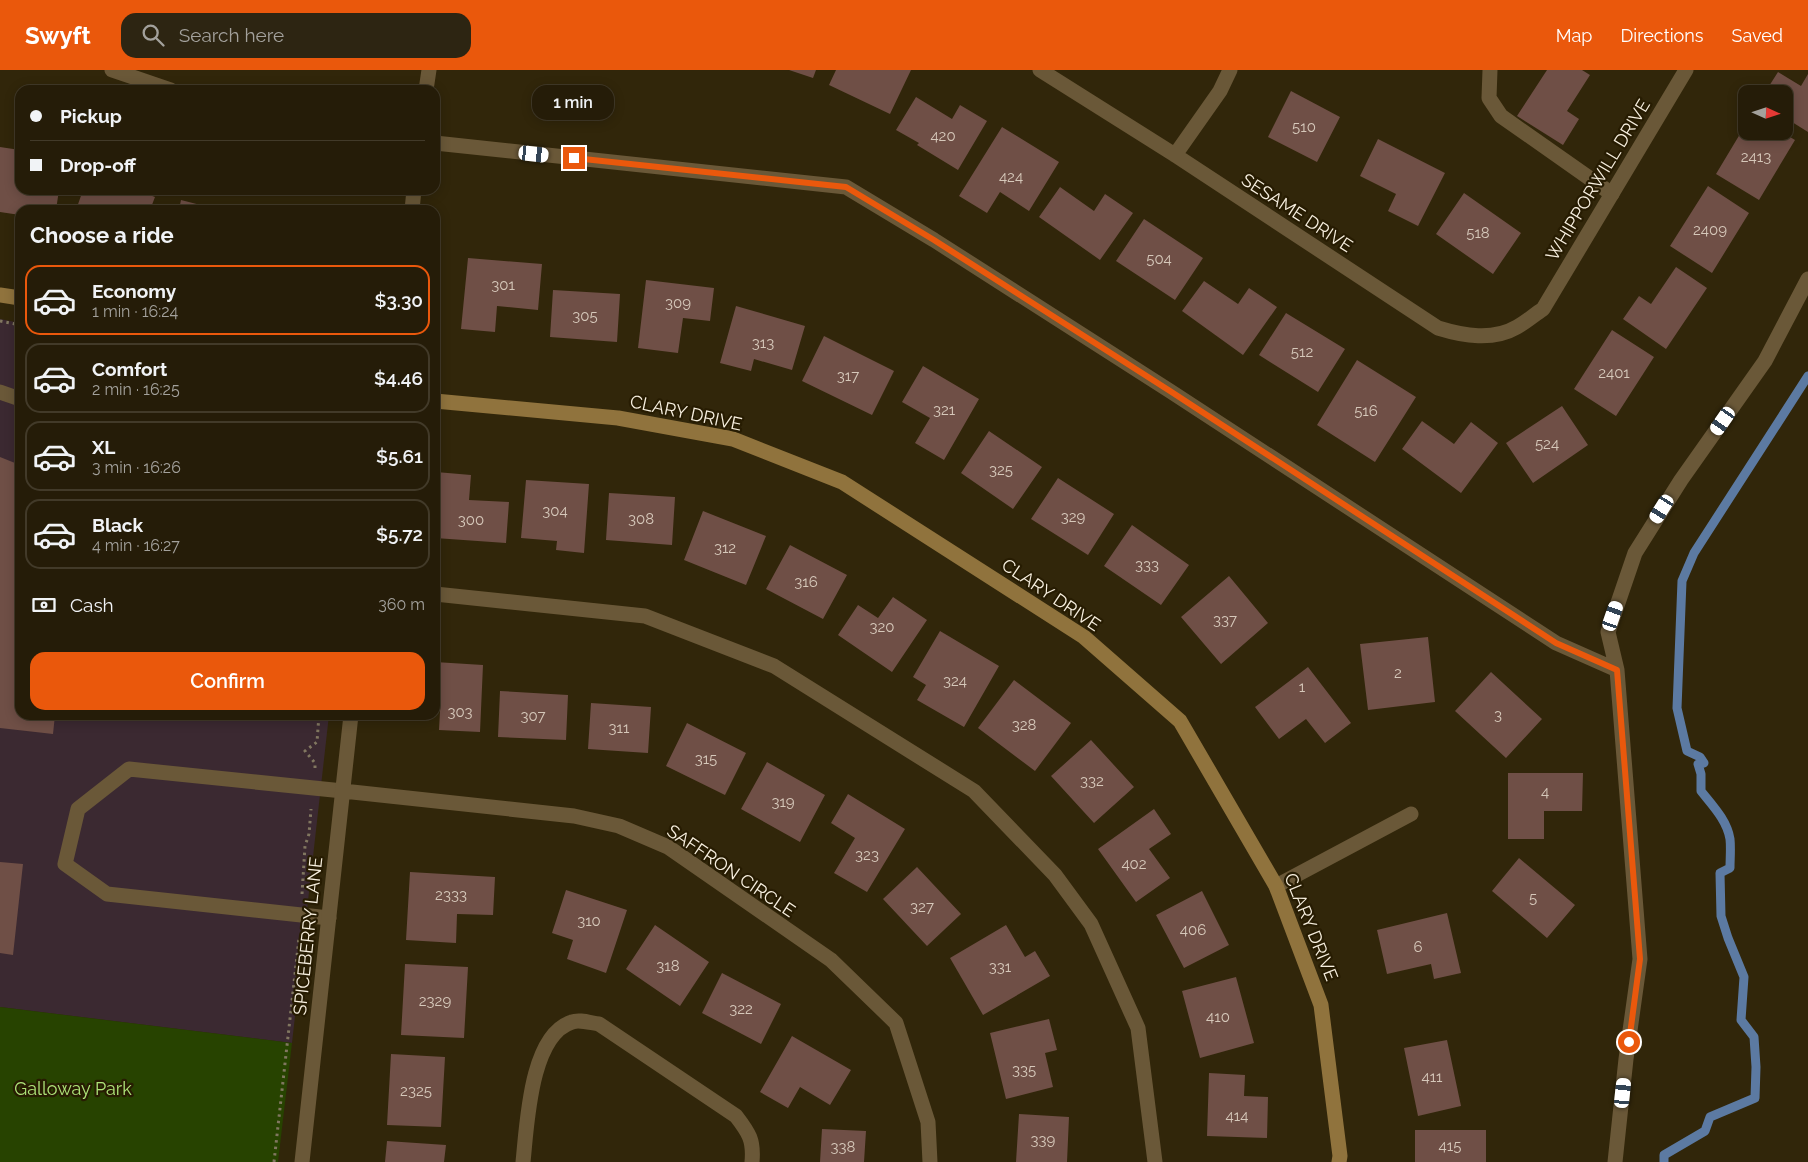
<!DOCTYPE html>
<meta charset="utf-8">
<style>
:root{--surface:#251c08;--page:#2d2512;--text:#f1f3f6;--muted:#a3a19c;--line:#423a29;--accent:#ea580c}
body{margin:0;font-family:Raleway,sans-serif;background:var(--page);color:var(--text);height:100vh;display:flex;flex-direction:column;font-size:19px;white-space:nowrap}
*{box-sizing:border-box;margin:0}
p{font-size:16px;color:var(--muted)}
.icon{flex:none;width:28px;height:28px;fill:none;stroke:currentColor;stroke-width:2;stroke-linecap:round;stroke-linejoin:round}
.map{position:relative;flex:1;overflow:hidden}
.details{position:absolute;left:15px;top:135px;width:425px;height:515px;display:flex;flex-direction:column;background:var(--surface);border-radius:15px;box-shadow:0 2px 12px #0003,0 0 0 1px var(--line)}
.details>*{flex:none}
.hud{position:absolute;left:15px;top:15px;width:425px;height:110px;border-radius:15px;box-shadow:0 2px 12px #0003,0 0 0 1px var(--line);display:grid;align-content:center;height:110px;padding:0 15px;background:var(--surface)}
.needle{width:32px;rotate:93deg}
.tools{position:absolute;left:1738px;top:15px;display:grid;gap:10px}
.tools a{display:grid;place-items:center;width:55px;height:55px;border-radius:10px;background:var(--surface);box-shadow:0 2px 12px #0003,0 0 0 1px var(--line);font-size:25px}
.end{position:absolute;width:22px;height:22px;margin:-11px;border:6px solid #ea580c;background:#fff;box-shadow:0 0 0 2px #fff}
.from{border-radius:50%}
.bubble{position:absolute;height:35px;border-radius:15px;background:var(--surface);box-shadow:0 2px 12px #0003,0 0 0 1px var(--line);font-size:16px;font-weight:600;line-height:35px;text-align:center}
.car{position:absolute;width:15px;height:30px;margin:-15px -8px;border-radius:6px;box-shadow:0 0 4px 1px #0007;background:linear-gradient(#fff 24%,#345 0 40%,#fff 0 76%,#345 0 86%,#fff 0)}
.hud b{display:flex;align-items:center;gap:18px;height:48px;font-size:19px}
.hud b+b{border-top:1px solid var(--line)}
.hud i{width:12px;height:12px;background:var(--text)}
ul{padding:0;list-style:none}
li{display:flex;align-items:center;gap:15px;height:70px;margin:0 10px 8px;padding:0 5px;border:2px solid var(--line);border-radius:15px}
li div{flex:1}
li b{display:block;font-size:19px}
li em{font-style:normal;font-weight:600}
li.active{border-color:var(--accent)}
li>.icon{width:45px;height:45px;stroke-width:1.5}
h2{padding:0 15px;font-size:22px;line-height:60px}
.pay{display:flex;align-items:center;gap:12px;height:55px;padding:0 15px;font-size:19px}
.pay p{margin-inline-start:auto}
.cta{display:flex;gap:10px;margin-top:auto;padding:10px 15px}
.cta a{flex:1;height:58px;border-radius:15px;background:var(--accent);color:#fff;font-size:20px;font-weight:600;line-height:58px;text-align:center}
header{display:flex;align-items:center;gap:30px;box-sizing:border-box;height:70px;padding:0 25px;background:var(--accent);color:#fff}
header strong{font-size:24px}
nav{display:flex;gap:28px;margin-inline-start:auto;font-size:18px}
.search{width:350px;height:45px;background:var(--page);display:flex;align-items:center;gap:12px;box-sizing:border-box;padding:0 18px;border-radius:15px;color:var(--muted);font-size:19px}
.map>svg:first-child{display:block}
.education{fill:#3b2931}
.green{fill:#274300}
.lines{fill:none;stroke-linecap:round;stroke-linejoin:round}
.stream{stroke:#5c7aa2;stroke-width:9}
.building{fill:#6f4f46}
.path{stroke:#817760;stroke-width:3;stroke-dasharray:2.5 4;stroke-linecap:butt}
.lane{stroke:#6a5838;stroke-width:15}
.street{stroke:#6a5838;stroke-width:15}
.secondary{stroke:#90733d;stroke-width:15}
.route{stroke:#ea580c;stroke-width:6}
.labels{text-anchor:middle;stroke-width:4.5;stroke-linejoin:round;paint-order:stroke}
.number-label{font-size:15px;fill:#d6c8ba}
.street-label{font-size:18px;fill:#f8f0e0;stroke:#271c02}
.park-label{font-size:18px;fill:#aee479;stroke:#271c02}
</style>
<header>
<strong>Swyft</strong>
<div class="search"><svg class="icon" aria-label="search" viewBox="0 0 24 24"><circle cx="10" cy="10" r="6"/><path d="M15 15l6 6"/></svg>Search here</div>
<nav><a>Map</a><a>Directions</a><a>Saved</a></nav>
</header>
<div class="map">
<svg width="1808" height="1092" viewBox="0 0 1808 1092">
<rect width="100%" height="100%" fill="#31260a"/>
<path class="education" d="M0 249 20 253V645H329L292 973 0 937Z"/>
<path class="green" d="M0 937 292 973 278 1092H0Z"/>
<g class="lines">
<path class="stream" d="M1664 1092V1085L1705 1061 1710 1047 1755 1028 1756 997 1754 967 1741 950 1744 907 1728 868 1721 846 1720 803 1730 798C1730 789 1731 778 1730 769 1727 750 1712 735 1701 721V704L1698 694 1704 693 1700 687 1687 681 1677 638 1682 511 1694 483 1808 306"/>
</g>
<path class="building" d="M789 0H816L813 8Z
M836 0H911L890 44 829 15Z
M1547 0H1582L1590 5 1567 41 1579 49 1563 75 1517 46Z
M1778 2 1801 16 1808 4V62L1784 47V24H1764Z
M1291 21 1340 47 1317 92 1268 67Z
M916 27 952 49 960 35 987 51 958 100 917 75 919 73 896 60Z
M1746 54V61H1780L1795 70 1759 130 1716 104Z
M1002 57 1059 92 1029 141 1000 122 987 143 959 126Z
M1378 69 1445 103 1418 156 1388 141 1396 124 1360 106Z
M0 77 20 80 19 91 20 92V120H59L56 140H20V145L0 142Z
M1708 116 1749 143 1712 203 1670 176Z
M1060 117 1094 141 1105 124 1133 143 1100 190 1039 147Z
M83 120H136L155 127 150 140H76Z
M1464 123 1521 163 1493 204 1436 164Z
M181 130 216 139V140H179Z
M1144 149 1203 188 1175 230 1116 191Z
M468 188 542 194 538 240 497 236 495 262 461 259Z
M1676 197 1707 218 1666 279 1623 249 1639 226 1651 234Z
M646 210 714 218 710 251 683 248 678 283 638 278Z
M1204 211 1238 234 1249 218 1277 237 1243 285 1182 241Z
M553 220 620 224 617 272 550 267Z
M736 236 805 256 792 300 754 289 751 301 720 293Z
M1286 243 1345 279 1318 322 1259 285Z
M1612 260 1654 287 1616 346 1574 319Z
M824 266 894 301 872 345 802 311Z
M1357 290 1416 327 1375 392 1317 355Z
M923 296 979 329 944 390 915 373 930 348 902 332Z
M1562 336 1588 375 1533 413 1506 373Z
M1422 351 1454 374 1471 352 1498 373 1461 423 1402 379Z
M989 361 1042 397 1013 439 961 403Z
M0 387 20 395V645H55L53 664 0 658Z
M436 402 471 405 469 430 509 432 506 473 435 468Z
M1058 408 1114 444 1088 485 1031 449Z
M526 410 589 414 584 483 556 480 557 471 521 468Z
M609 423 675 427 672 475 606 470Z
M703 441 766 466 746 515 684 490Z
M1132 455 1189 495 1161 535 1104 496Z
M790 475 847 505 823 549 766 519Z
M1229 506 1268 553 1221 594 1181 547Z
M893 527 927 550 892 602 838 565 858 535 878 548Z
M940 561 999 596 964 657 917 630 926 615 913 607Z
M1428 567 1435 632 1368 640 1360 574Z
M435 592 483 595 480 662 439 660 441 623H435Z
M1308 597 1351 653 1325 673 1306 649 1279 669 1255 637Z
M1491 602 1542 649 1506 688 1455 641Z
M1014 610 1071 653 1035 701 978 658Z
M500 621 568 625 566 670 498 667Z
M591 633 651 637 648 683 588 679Z
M687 653 746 683 725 725 666 696Z
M1091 670 1134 717 1094 753 1051 706Z
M767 692 825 725 800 772 741 739Z
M1508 703H1583L1582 741H1544V769H1508Z
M848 724 905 759 867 822 834 803 855 768 831 753Z
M1154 739 1171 764 1149 779 1170 808 1136 832 1098 779Z
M1519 788 1575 835 1547 868 1492 821Z
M0 792 23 794 13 885 0 883Z
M917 797 961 844 927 876 883 829Z
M410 802 495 807 493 845 457 844 456 873 406 870Z
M566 820 627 840 606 903 567 889 573 870 552 863Z
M1202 821 1229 875 1184 898 1156 845Z
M1447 843 1461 903 1434 909 1431 894 1387 904 1377 860Z
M655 855 709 892 680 936 626 899Z
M1006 855 1025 887 1035 881 1050 906 983 945 950 888Z
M405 894 468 897 464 968 401 965Z
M722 903 781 934 761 974 702 943Z
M1236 907 1254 973 1200 988 1182 921Z
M1049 949 1057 980 1045 983 1053 1017 1006 1029 990 963Z
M792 966 851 1000 830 1035 800 1017 788 1038 760 1022Z
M1447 970 1461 1036 1418 1046 1404 978Z
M391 984 445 987 441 1057 387 1055Z
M1209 1003 1245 1005 1244 1026 1268 1027 1267 1068 1207 1066Z
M1019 1044 1069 1047 1067 1092H1016Z
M822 1059 866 1061 864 1092H820Z
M1415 1060H1486V1092H1415Z
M387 1071 446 1075 444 1092H385Z"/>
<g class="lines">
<path class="path" d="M0 251 20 255
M315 698V693L305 681 317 672 319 645
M302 824 305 776 309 764 311 739
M274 1092 299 868"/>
<path class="lane" d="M112 0 171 20
M1490 0 1489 28 1501 46 1612 124
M435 73 846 117 934 170 1170 321 1556 573 1617 600
M0 322 20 329
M435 524 645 546 774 596 974 721 1055 805 1091 854 1138 958 1155 1092
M329 848 107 824 65 794 78 739 129 699 343 721
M523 1092C527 1055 530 965 572 952 579 949 591 953 599 954L736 1046C749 1063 754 1070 752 1092
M1615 1092 1626 989 1640 889 1617 600 1608 562 1635 483 1681 410 1765 291 1808 209"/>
<path class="street" d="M1040 0 1175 85 1438 258C1464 266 1493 271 1517 257 1526 252 1534 245 1543 239L1686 0
M426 20 429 0
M1175 85 1220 21 1230 0
M412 140 414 120
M343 721 574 746 619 756 668 777 831 890 896 953 928 1052 930 1092
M1276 816 1411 744
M302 1092 351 645"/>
<path class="secondary" d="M0 225 20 228
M435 331 618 348 733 369 842 412 1084 567 1180 651 1276 816 1321 935 1340 1086 1339 1092"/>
</g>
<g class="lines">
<path class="route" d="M574 88 846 117 934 170 1170 321 1556 573 1617 600 1640 889 1629 972"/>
</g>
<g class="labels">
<g class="number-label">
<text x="1304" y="62">510</text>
<text x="943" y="71">420</text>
<text x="1756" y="92">2413</text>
<text x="1011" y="112">424</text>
<text x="1710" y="165">2409</text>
<text x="1478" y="168">518</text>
<text x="1159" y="194">504</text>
<text x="503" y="220">301</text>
<text x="678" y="238">309</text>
<text x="585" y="251">305</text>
<text x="763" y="278">313</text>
<text x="1302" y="287">512</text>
<text x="1614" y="308">2401</text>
<text x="848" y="311">317</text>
<text x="944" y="345">321</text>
<text x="1366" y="346">516</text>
<text x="1547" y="379">524</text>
<text x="1001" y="405">325</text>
<text x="555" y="446">304</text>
<text x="1073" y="452">329</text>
<text x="641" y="454">308</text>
<text x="471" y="455">300</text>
<text x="725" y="483">312</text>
<text x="1147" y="500">333</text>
<text x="806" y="517">316</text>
<text x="1225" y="555">337</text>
<text x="882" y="562">320</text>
<text x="1398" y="608">2</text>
<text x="955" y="616">324</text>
<text x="1302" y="622">1</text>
<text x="460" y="647">303</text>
<text x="1498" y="650">3</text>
<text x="533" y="651">307</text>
<text x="1024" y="660">328</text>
<text x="619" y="663">311</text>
<text x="706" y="694">315</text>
<text x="1092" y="716">332</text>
<text x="1545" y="727">4</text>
<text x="783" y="737">319</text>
<text x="867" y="790">323</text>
<text x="1134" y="799">402</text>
<text x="451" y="830">2333</text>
<text x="1533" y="833">5</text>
<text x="922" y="842">327</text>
<text x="589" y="856">310</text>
<text x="1193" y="865">406</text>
<text x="1418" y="882">6</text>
<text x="668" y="901">318</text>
<text x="1000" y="902">331</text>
<text x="435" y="936">2329</text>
<text x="741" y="944">322</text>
<text x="1218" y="952">410</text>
<text x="1024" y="1005">335</text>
<text x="1432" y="1012">411</text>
<text x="416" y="1026">2325</text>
<text x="1237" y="1051">414</text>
<text x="1043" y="1075">339</text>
<text x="1450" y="1081">415</text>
<text x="843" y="1082">338</text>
</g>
<g class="street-label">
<text transform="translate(1598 110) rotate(-59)" y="6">WHIPPORWILL DRIVE</text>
<text transform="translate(1297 143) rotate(33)" y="6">SESAME DRIVE</text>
<text transform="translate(686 343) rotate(12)" y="6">CLARY DRIVE</text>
<text transform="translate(1051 525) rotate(34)" y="6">CLARY DRIVE</text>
<text transform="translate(731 801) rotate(34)" y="6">SAFFRON CIRCLE</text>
<text transform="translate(1311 857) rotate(68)" y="6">CLARY DRIVE</text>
<text transform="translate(308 866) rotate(-84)" y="6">SPICEBERRY LANE</text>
</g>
<g class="park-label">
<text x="73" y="1025">Galloway Park</text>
</g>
</g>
</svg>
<div class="tools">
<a><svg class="needle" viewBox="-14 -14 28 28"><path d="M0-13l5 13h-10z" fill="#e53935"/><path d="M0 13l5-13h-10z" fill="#a3a19c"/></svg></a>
</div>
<i class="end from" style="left:1629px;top:972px"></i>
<i class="end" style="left:574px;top:88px"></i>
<div class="bubble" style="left:532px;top:15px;width:82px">1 min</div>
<i class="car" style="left:534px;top:84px;rotate:96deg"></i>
<i class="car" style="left:1723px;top:351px;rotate:215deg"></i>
<i class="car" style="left:1662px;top:439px;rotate:212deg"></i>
<i class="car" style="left:1613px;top:546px;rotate:19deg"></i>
<i class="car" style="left:1623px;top:1023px;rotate:6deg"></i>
<div class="hud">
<b><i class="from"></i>Pickup</b>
<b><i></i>Drop-off</b>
</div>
<section class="details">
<h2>Choose a ride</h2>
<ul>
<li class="active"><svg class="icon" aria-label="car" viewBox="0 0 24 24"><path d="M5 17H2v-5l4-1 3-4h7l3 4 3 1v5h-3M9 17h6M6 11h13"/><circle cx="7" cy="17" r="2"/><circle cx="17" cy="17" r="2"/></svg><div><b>Economy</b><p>1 min · 16:24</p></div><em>$3.30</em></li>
<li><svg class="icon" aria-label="car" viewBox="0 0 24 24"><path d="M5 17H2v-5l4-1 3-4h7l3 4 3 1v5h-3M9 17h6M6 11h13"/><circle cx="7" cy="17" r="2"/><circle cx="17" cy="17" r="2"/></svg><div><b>Comfort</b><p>2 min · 16:25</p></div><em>$4.46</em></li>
<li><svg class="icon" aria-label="car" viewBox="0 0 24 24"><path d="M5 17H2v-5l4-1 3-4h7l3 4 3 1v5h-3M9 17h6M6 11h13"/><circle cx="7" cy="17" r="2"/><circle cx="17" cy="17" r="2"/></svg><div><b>XL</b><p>3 min · 16:26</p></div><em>$5.61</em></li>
<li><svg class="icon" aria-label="car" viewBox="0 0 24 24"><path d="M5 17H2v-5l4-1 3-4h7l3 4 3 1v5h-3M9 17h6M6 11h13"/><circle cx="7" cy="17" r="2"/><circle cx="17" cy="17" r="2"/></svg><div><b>Black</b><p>4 min · 16:27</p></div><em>$5.72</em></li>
</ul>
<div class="pay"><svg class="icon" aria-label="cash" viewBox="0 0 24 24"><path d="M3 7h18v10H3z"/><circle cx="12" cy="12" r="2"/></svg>Cash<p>360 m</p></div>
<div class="cta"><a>Confirm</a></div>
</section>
</div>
